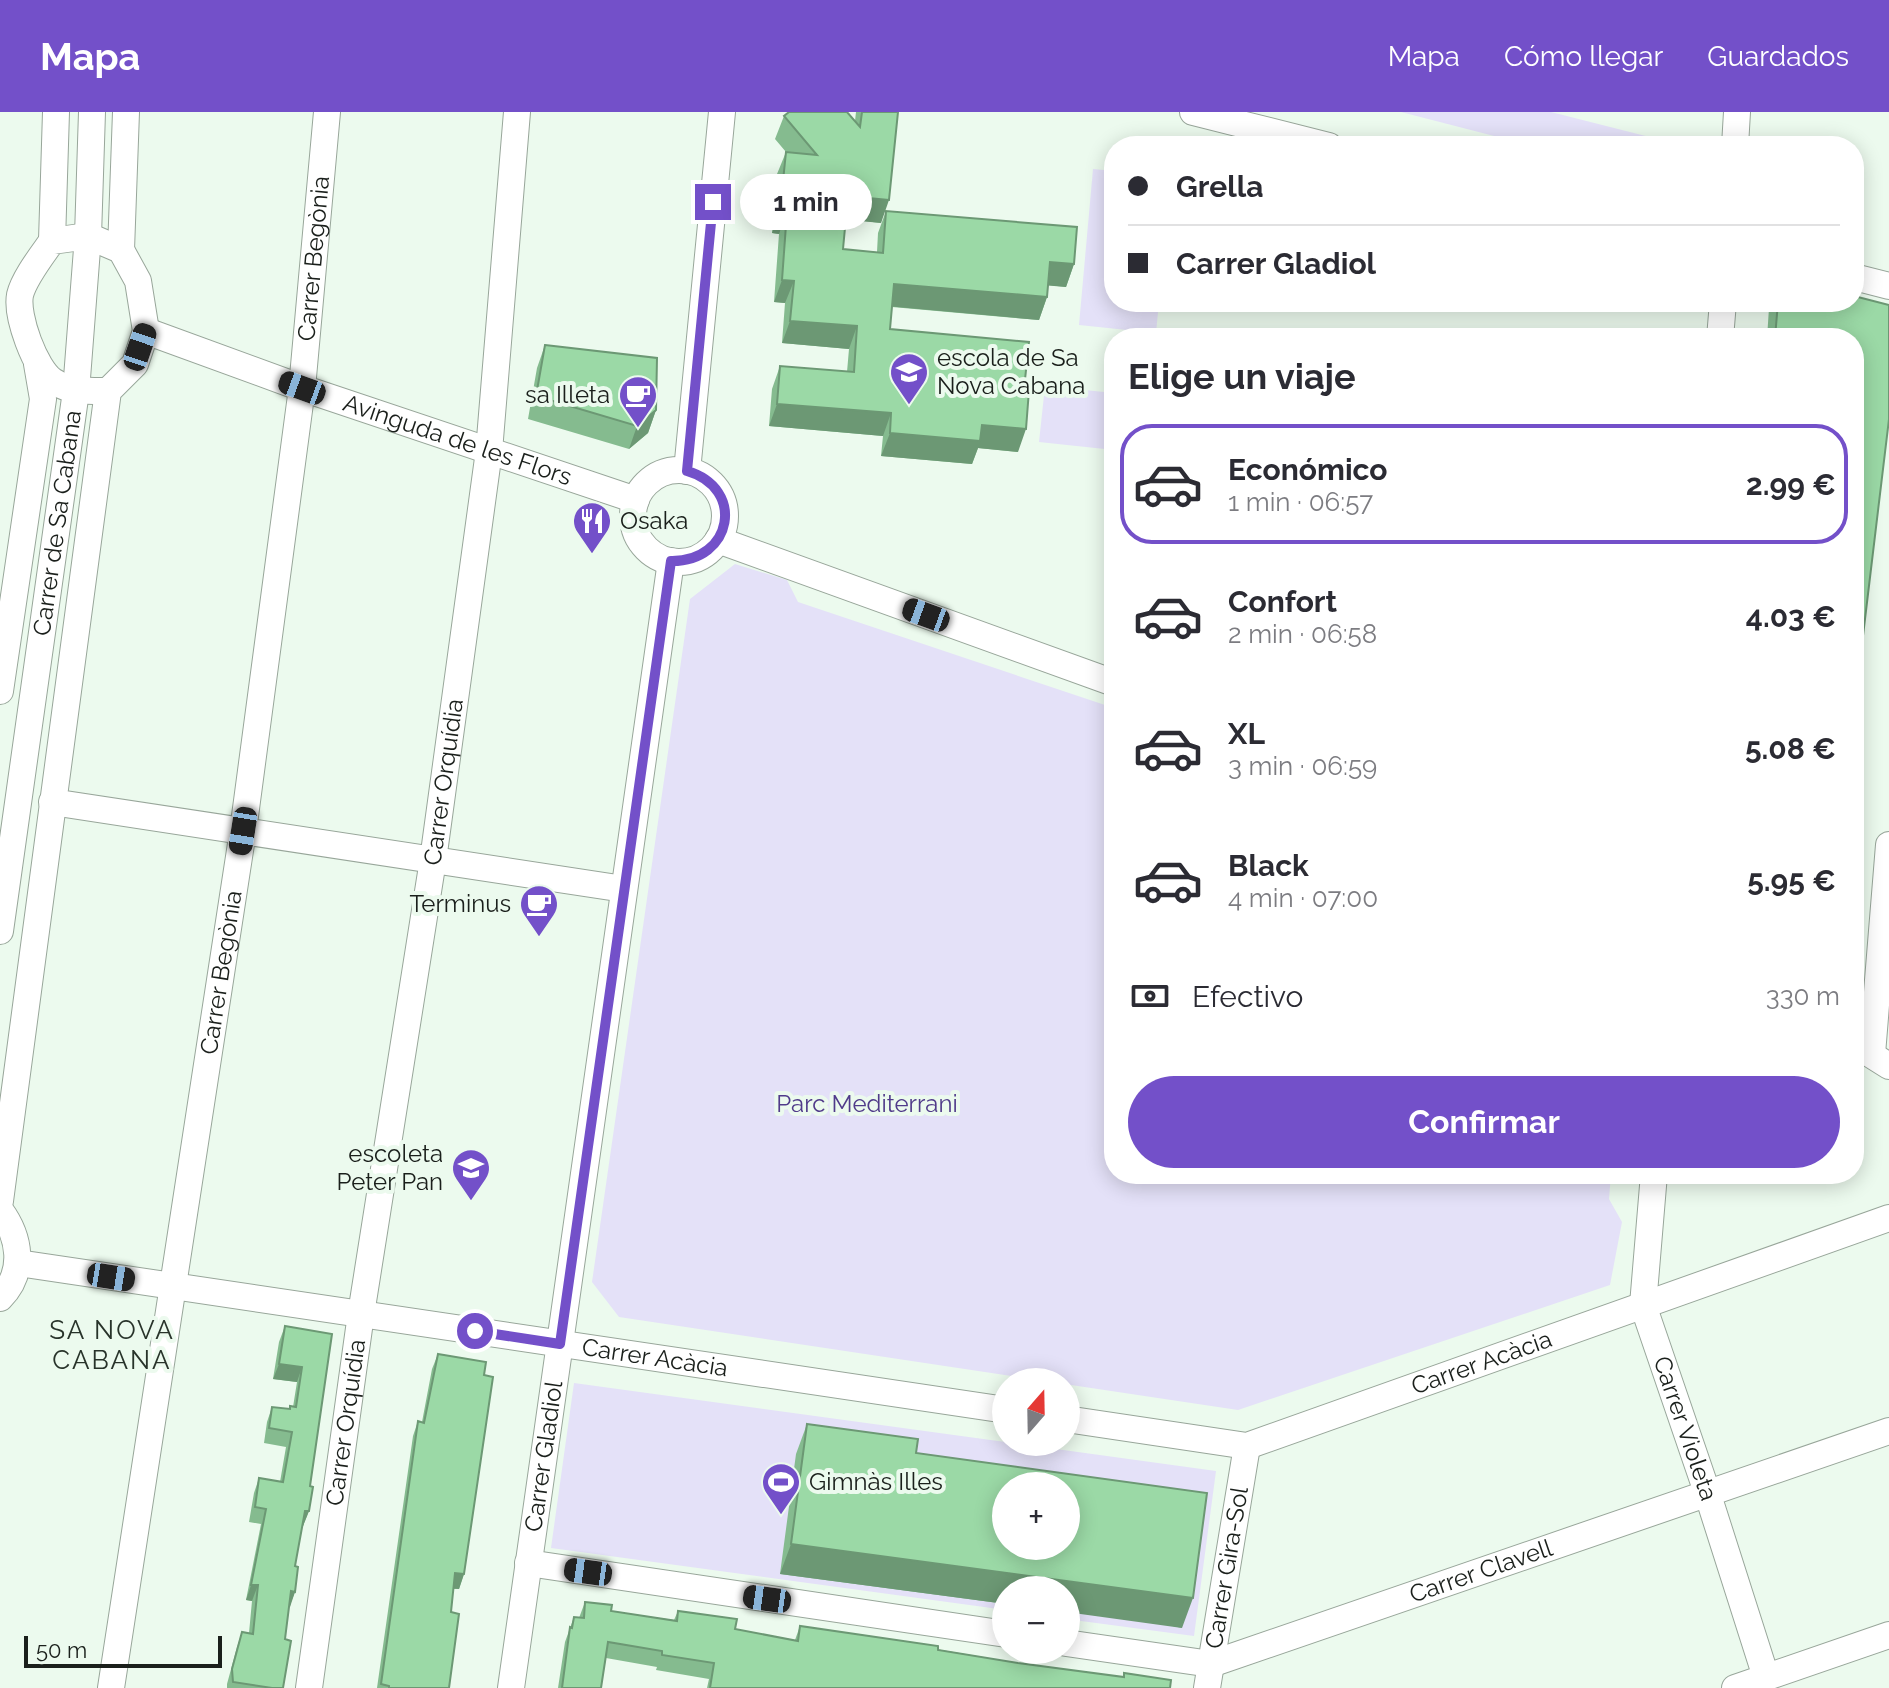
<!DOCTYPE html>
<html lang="es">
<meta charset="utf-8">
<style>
:root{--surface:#fff;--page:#f7f7f7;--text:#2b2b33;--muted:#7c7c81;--line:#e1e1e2;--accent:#7350c9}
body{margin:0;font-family:Raleway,sans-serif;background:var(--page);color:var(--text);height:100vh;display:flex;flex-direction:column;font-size:30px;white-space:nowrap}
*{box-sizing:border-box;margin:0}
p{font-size:26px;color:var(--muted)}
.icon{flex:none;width:44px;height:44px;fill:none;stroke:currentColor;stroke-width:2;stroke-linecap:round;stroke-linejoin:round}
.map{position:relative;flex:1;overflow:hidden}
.drawer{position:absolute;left:1104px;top:216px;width:760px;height:856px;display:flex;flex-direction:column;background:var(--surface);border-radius:32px;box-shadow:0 4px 20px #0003}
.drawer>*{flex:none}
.hud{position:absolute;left:1104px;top:24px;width:760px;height:176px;border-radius:32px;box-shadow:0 4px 20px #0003;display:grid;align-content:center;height:176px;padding:0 24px;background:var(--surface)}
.needle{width:52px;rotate:20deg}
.controls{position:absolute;left:992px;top:1256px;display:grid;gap:16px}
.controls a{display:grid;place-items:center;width:88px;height:88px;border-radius:50%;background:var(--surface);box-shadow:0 4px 20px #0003;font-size:40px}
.scale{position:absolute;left:24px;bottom:20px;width:198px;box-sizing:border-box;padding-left:8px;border:4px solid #1a1f1b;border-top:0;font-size:22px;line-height:28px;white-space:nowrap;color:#1a1f1b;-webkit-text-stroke:6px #ecfaee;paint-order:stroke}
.end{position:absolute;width:36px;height:36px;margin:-18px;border:10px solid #7350c9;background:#fff;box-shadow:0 0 0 4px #fff}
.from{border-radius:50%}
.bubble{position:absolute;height:56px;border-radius:28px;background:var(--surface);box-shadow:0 4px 20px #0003;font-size:26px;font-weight:700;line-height:56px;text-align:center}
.car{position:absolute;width:24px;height:48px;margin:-24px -12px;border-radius:10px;box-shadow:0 0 6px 2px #0007;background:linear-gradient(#222 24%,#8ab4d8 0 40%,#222 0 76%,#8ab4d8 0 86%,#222 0)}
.hud b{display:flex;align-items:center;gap:28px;height:76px;font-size:30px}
.hud b+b{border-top:2px solid var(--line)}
.hud i{width:20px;height:20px;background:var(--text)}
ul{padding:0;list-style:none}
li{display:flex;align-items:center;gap:24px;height:120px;margin:0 16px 12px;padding:0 8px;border:4px solid transparent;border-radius:32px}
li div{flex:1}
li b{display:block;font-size:30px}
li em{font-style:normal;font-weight:700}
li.current{border-color:var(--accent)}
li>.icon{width:72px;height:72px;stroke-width:1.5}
h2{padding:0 24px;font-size:36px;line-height:96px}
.pay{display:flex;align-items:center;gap:20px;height:88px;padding:0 24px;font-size:30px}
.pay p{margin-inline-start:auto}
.cta{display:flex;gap:16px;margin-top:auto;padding:16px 24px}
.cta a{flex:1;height:92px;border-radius:48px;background:var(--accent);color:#fff;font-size:32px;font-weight:700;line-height:92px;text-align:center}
header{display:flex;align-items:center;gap:48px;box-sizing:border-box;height:112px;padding:0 40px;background:var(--accent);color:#fff}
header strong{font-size:38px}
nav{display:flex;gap:44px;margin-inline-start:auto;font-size:28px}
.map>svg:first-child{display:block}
.green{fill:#e4e1f8;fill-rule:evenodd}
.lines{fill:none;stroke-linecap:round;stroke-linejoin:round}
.minor-casing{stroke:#98a69a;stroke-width:28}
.minor{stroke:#fff;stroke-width:26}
.wall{fill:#85bb8f}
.shaded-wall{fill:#6c9874}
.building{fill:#9bd9a6;stroke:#6c9874;stroke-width:2;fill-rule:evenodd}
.route{stroke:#7350c9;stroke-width:10}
.labels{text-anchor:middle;stroke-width:8;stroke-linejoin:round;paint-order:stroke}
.street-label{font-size:24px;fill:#1a1f1b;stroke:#ecfaee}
.poi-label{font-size:24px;fill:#1a1f1b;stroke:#ecfaee;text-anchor:start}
.park-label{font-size:24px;fill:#503b8a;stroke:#ecfaee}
.neighbourhood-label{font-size:26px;letter-spacing:2px;fill:#28332a;stroke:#ecfaee}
</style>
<header>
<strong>Mapa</strong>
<nav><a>Mapa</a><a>Cómo llegar</a><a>Guardados</a></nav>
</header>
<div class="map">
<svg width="1889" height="1576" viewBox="0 0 1889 1576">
<rect width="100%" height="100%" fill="#ecfaee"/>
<path class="green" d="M1401 0H1551L1685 34H1533Z
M1093 57 1114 59V190H1159L1156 221 1079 213Z
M1045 274 1114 281V338L1039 330Z
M735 452 787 468 798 490 1114 596V1062H1611L1609 1087 1622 1110 1610 1173 1238 1298 619 1205 592 1170 690 487Z
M574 1271 1216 1359 1194 1524 1066 1507V1478H1006V1498L551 1436ZM1006 1374H1066V1434H1006Z"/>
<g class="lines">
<g class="minor-casing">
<g id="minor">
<path d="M1193 0 1329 34"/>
<path d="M1735 34 1737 0"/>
<path d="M52 129 56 0"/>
<path d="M121 138 126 0"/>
<path d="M1854 165 1889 174"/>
<path id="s1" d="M146 219 302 276 636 388"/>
<path d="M1720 226 1723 190"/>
<circle cx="679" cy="404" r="46"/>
<path d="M687 359 722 0"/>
<path d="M718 428 1114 571"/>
<path d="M0 579 43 287 37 252"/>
<path d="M52 690 624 777"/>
<path id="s2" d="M0 819 76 279 88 124 92 0"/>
<path d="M1854 932 1889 954"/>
<path d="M1872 942 1889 733"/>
<path id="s3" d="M1654 1062 1643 1193 1707 1380 1766 1565"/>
<path d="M0 1089 108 279 135 252 146 219 138 169 121 138 88 124 52 129C43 142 24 166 20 183 16 204 35 257 53 269 70 280 89 279 108 279"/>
<path d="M0 1098C20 1125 26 1160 0 1186"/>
<path id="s4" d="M18 1151 1006 1298"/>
<path id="s5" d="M1066 1307 1247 1334 1889 1106"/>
<path d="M528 1451 1006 1522"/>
<path id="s6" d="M1066 1531 1211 1552 1889 1319"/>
<path id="s7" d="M111 1576 243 719 302 276 327 0"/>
<path id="s8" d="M309 1576 361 1202 433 748 489 339 517 0"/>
<path id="s9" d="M511 1576 671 449"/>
<path id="s10" d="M1207 1576 1247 1334"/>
<path d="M1735 1576 1889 1523"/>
</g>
</g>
<use href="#minor" class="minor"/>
</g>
<path class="wall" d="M856 0H898L881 111 846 107 843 137 877 140 878 121 886 99 1074 152 1066 175 1048 173 1047 185 1039 208 892 195 890 217 1018 340 978 336 972 352 881 344 883 324 769 314 772 277 780 254 847 260 849 237 782 231 785 191 774 190 779 122 772 121 777 62 786 40 775 27 784 4 855 9Z
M1771 190H1854L1856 582 1854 588V226H1767L1769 196Z
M545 233 656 298 648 321 629 337 528 307 537 256Z
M285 1214 332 1222 310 1374 309 1399 303 1414H302L295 1454V1480L289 1495 285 1527 283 1576H227V1572L237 1535 242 1520 249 1521 252 1489 246 1488 261 1412 249 1410 254 1381 259 1366 280 1370 286 1335 264 1331 267 1310 272 1295 289 1297 293 1295 297 1270 273 1267 279 1230Z
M438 1242 484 1263 464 1462 459 1477H453L451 1500 449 1576H377L413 1324 418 1309 422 1310 432 1257Z
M807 1312 916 1341 1182 1516 1006 1478V1492L780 1462 796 1342Z
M585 1490 611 1499 674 1508 678 1499 735 1517 795 1528 800 1514 1018 1551 1123 1565 1124 1561 1170 1576H707L709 1567 656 1558 657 1555 606 1546 601 1576H558L565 1530 574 1505 579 1506Z"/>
<path class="shaded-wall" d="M848 84 889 88 881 111 840 107Z
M780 98 787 99 779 122 772 121Z
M1050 150 1074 152 1066 175 1042 173Z
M782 168 794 169 785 191 774 190Z
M894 172 1047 185 1039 208 886 194Z
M790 209 857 214 849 237 782 231Z
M777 292 891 301 883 324 769 314Z
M656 298 648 321 629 337 637 314Z
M982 313 1026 317 1018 340 978 336 972 352 881 344 890 321Z
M279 1252 302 1255 297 1270 273 1267Z
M305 1399H309L303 1414H299Z
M791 1432 1193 1486 1182 1516 1066 1500V1478H1006V1492L780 1462Z
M455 1461 464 1462 459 1477 449 1476Z
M251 1473H258L252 1489 246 1488Z
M291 1479 295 1480 290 1495H285Z"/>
<path class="building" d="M789 0H847L860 15 862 0H898L889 88 848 84 843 137 883 141 886 99 1077 115 1074 152 1050 150 1047 185 894 172 890 217 1029 230 1024 277 1029 278 1026 317 982 313 980 329 890 321 891 301 777 292 780 254 854 260 857 214 790 209 794 169 782 168 787 99 780 98 786 40 817 43 784 4Z
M1854 184 1889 193V307L1856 582H1854V226H1775L1778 190H1854Z
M545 233 657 246 656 298 637 314 536 284Z
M285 1214 332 1222 310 1374 313 1375 309 1399H305L295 1454 298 1455 295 1480 291 1479 285 1527 291 1529 283 1576H272L233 1570 232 1557 242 1520 253 1522 258 1473H251L266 1397 255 1395 259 1366 283 1370 292 1320 269 1316 272 1295 290 1297V1294L296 1295 302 1255 279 1252Z
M438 1242 486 1250 484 1263 493 1265 464 1462 455 1461 451 1500 459 1502 449 1576H389V1574L381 1572 418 1309 424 1311Z
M807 1312 918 1327 916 1341 1207 1381 1193 1486 791 1432ZM1006 1374H1066V1434H1006Z
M585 1490 612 1493 611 1499 677 1509 678 1499 737 1507 735 1517 798 1529 800 1514 938 1534V1538L1018 1551 1124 1565V1561L1171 1568 1170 1576H710L714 1551 662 1543V1539L608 1530 601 1576H562L570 1515 572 1516 574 1505 584 1506Z"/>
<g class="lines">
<path class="route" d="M475 1219 560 1232 671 449C733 450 746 376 687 359L713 90"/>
</g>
<defs>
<g id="school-pin" transform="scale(2)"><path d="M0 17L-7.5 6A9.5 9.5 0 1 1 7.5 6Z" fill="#7350c9" stroke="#ecfaee"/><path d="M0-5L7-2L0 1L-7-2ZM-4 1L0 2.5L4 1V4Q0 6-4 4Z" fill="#fff"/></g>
<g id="cafe-pin" transform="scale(2)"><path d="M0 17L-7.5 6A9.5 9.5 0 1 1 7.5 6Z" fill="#7350c9" stroke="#ecfaee"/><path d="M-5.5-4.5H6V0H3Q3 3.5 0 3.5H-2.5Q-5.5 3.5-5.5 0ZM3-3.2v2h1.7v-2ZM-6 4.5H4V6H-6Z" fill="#fff"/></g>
<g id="restaurant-pin" transform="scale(2)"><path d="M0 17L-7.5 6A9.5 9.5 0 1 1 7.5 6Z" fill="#7350c9" stroke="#ecfaee"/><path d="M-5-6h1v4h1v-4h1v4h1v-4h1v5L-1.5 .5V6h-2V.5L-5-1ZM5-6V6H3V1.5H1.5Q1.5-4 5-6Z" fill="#fff"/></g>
<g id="stadium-pin" transform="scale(2)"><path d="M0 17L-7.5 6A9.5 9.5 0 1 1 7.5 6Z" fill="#7350c9" stroke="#ecfaee"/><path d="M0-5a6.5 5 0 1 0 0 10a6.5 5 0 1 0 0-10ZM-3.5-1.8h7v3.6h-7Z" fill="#fff"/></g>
</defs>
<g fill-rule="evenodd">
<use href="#school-pin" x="909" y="260"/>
<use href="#cafe-pin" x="638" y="283"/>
<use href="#restaurant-pin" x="592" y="409"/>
<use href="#cafe-pin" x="539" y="792"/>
<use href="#school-pin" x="471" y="1056"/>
<use href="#stadium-pin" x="781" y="1370"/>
</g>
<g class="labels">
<g class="street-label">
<text dy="8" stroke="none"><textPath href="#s7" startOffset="1444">Carrer Begònia</textPath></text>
<text dy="8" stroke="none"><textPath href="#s1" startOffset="330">Avinguda de les Flors</textPath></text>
<text dy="8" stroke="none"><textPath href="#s2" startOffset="412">Carrer de Sa Cabana</textPath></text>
<text dy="8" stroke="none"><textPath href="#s8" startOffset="916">Carrer Orquídia</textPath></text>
<text dy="8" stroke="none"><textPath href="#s7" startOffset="724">Carrer Begònia</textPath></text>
<text dy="8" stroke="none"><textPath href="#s4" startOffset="644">Carrer Acàcia</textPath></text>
<text dy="8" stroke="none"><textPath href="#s5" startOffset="432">Carrer Acàcia</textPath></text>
<text dy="8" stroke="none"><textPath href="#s8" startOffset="268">Carrer Orquídia</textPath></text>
<text dy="8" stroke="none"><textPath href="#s3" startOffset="262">Carrer Violeta</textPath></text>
<text dy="8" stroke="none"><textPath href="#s9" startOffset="234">Carrer Gladiol</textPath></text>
<text dy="8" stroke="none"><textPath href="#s10" startOffset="122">Carrer Gira-Sol</textPath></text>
<text dy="8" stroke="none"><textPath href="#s6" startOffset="432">Carrer Clavell</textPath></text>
</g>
<g class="poi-label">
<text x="937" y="254">escola de Sa<tspan x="937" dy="28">Nova Cabana</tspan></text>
<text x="610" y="291" text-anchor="end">sa Illeta</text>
<text x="620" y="417">Osaka</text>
<text x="511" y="800" text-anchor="end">Terminus</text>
<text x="443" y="1050" text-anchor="end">escoleta<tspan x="443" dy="28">Peter Pan</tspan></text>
<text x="809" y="1378">Gimnàs Illes</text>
</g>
<g class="park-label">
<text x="867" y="1000">Parc Mediterrani</text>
</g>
<g class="neighbourhood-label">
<text x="112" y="1227">SA NOVA<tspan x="112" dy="30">CABANA</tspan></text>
</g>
</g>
</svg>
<div class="controls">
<a><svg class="needle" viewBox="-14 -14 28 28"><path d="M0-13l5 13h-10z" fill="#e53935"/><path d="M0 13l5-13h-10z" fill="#7c7c81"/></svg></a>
<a>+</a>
<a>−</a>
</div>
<div class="scale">50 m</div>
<i class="end from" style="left:475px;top:1219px"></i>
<i class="end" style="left:713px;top:90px"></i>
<div class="bubble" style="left:740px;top:62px;width:132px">1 min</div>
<i class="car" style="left:140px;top:235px;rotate:19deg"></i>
<i class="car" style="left:302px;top:276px;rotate:290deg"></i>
<i class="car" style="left:926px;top:503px;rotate:290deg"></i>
<i class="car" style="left:243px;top:719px;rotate:189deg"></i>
<i class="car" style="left:111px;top:1165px;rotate:99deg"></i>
<i class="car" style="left:588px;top:1460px;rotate:278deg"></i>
<i class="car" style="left:767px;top:1487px;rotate:278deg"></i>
<div class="hud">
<b><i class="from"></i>Grella</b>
<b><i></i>Carrer Gladiol</b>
</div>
<section class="drawer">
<h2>Elige un viaje</h2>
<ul>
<li class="current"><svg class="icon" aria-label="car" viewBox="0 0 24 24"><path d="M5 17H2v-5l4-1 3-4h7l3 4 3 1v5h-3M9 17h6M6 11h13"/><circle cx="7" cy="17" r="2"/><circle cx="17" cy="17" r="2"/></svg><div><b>Económico</b><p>1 min · 06:57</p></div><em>2.99 €</em></li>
<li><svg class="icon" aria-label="car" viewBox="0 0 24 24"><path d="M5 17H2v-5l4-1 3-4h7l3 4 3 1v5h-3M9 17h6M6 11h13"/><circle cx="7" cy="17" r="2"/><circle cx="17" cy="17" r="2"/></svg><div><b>Confort</b><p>2 min · 06:58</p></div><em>4.03 €</em></li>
<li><svg class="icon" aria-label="car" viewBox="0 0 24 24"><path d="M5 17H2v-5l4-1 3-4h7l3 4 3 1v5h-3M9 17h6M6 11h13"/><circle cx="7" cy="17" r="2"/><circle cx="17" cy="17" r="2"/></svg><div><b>XL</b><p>3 min · 06:59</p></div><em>5.08 €</em></li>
<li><svg class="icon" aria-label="car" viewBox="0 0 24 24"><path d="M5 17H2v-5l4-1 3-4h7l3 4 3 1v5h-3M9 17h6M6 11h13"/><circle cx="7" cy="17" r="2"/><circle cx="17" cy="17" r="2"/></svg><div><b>Black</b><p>4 min · 07:00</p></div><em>5.95 €</em></li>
</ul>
<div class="pay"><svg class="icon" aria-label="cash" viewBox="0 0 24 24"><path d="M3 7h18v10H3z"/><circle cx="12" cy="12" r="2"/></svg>Efectivo<p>330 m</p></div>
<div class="cta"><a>Confirmar</a></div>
</section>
</div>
